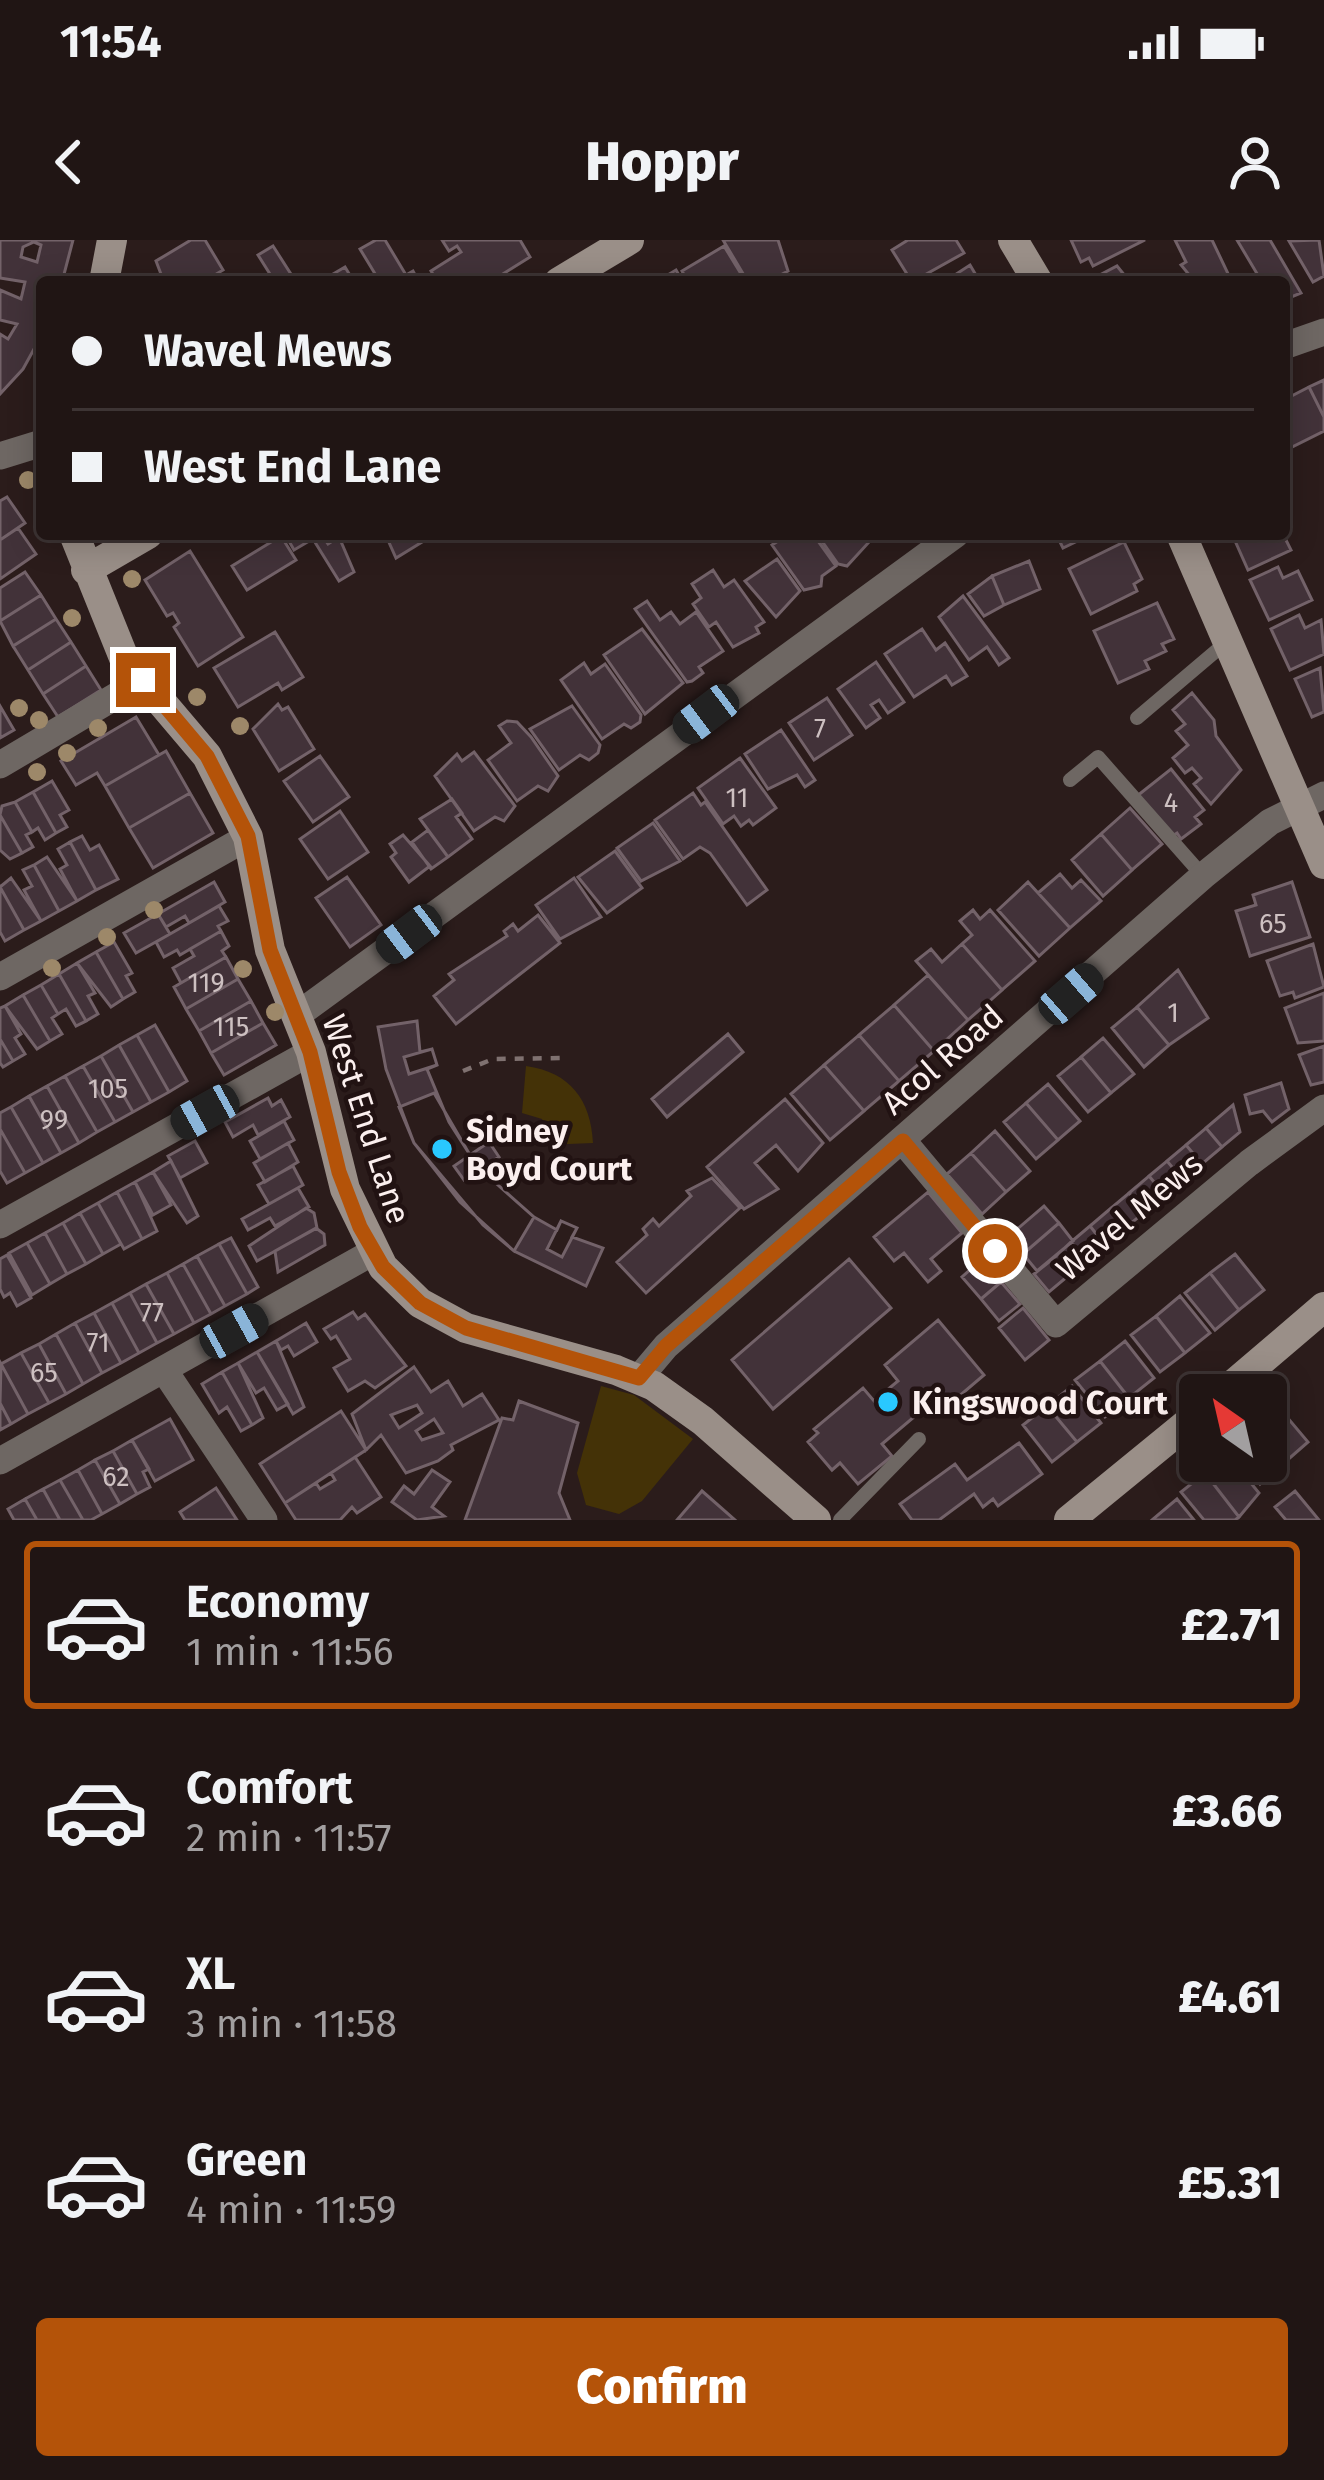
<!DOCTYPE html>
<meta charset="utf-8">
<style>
:root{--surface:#201514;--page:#2d2222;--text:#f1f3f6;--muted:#a29fa0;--line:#3d3434;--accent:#b45309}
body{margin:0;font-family:"Fira Sans",sans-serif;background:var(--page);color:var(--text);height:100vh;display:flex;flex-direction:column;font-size:45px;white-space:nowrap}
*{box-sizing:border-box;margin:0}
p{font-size:39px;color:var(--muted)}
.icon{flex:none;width:66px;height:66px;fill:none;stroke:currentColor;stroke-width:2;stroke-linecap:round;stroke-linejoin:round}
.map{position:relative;height:1280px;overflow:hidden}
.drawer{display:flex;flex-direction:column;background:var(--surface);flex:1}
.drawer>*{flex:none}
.top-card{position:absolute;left:36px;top:36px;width:1254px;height:264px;border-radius:12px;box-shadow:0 6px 30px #0003,0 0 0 3px var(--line);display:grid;align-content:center;height:264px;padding:0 36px;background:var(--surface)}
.needle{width:78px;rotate:326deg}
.tools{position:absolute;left:1179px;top:1134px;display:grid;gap:24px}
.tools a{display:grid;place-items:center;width:108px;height:108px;border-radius:12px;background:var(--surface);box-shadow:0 6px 30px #0003,0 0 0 3px var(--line);font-size:60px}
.end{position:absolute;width:54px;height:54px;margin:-27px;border:15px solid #b45309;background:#fff;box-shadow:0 0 0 6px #fff}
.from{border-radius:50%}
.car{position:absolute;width:36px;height:72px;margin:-36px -18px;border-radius:15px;box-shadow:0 0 9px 3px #0007;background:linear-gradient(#222 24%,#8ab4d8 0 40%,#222 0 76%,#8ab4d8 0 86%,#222 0)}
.top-card b{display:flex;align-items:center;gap:42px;height:114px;font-size:45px}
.top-card b+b{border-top:3px solid var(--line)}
.top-card i{width:30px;height:30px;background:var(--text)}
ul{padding:21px 0 0;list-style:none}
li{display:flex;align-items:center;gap:36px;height:168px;margin:0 24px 18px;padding:0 12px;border:6px solid transparent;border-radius:12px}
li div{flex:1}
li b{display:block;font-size:45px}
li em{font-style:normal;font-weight:800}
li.current{border-color:var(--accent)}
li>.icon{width:108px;height:108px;stroke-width:1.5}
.cta{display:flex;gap:24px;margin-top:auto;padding:24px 36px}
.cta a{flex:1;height:138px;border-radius:12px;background:var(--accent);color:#fff;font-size:48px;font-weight:800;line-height:138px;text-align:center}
.status{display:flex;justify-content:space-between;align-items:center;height:84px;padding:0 60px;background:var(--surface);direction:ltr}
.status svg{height:33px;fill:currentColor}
header{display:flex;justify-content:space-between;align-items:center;height:156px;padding:0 36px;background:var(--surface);font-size:54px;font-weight:800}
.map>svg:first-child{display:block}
.green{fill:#443207}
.building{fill:#423239;stroke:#736269;stroke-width:3;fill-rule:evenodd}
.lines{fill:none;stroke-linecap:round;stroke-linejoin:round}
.path{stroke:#7f7170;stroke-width:4.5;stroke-dasharray:9 9;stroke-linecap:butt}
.lane{stroke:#6e6763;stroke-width:14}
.street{stroke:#6e6763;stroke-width:27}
.secondary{stroke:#9a8f88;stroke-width:30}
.tree{fill:#9d8869}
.route{stroke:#b45309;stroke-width:15}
.poi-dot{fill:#29c8ff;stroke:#211212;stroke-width:4.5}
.labels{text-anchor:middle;stroke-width:9;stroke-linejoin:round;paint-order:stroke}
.number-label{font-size:27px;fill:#cdc0c1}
.street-label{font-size:33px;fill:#fbefee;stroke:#211212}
.poi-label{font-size:33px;font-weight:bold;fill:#fbefee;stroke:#211212;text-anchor:start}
</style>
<div class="status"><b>11:54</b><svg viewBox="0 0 49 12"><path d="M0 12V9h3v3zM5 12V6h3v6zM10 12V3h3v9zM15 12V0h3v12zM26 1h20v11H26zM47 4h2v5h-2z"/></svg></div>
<header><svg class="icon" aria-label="back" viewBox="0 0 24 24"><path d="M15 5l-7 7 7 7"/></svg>Hoppr<svg class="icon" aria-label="person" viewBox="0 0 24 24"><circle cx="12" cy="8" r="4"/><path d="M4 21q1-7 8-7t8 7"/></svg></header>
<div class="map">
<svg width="1324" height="1280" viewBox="0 0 1324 1280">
<rect width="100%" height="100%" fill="#2b1c1b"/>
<path class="green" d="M526 826C570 832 591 860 593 903L544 905 547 892 542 879 522 873Z
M601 1146 634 1155 693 1199 642 1261 619 1274 586 1265 577 1233Z"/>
<path class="building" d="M0 0H73L62 42H42L39 100 23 129 0 154V94L8 99 17 84 0 80V50L21 59 25 42 0 38ZM34 2 41 5 37 22 21 17 23 7Z
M191 0H205L223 30 203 42H164L156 21Z
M376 0H385L406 35 413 31 419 42H380L360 9Z
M442 0H520L530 17 490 42H438L431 31 461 12 457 6 449 11Z
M723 0H778L788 31 767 42H748Z
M908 0H956L964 13 912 42 892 10Z
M1071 0H1145L1093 26 1089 18 1081 22Z
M1175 0H1212L1232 42H1195L1181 25 1186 22Z
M1237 0H1270L1301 53 1284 60V42H1262Z
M1319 0 1324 36 1313 42 1289 1Z
M273 6 296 42H275L258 15Z
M724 6 746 42H688L682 31Z
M970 25 980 42H944Z
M1117 26 1130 42H1094L1092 39Z
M345 27 354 42H337L333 34Z
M676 30 683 42H656Z
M1324 140V177L1309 147Z
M1309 147 1324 177V191L1284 211V160Z
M7 257 25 283 0 300V261Z
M18 288 36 314 0 339V300Z
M285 294H321L294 310Z
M321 294 328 304 339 297 354 332 339 341 313 299Z
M394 294H424L427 299 396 318 387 298Z
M773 294 807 299 813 294 836 326 822 336 821 346 804 350 772 305 778 301Z
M817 294H865L870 301 847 326 838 324Z
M1056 294H1092L1063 308Z
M1232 294H1283L1291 310 1248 330Z
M281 296 296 320 247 350 232 326Z
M1124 302 1142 339 1134 344 1137 351 1091 374 1069 329Z
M190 311 243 397 198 426 174 387 179 383 173 373 167 376 145 340Z
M777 319 800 351 776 377 745 341Z
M1029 321 1040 349 1004 365 992 336Z
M1278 327 1283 338 1298 331 1312 360 1269 380 1250 340Z
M713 330 724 347 734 340 764 382 756 387 759 393 733 407 716 382 709 387 693 364 701 358 692 344Z
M25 332 41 355 0 381V348Z
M992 336 1004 365 984 376 968 354Z
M41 355 56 379 13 406 0 381Z
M963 356 1009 418 999 425 987 407 969 420 939 377Z
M647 361 660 380 671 372 680 384 696 372 723 411 699 427 703 433 692 441 687 442 635 369Z
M1157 363 1174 399 1162 404 1166 411 1145 421 1149 429 1118 443 1094 391Z
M1299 375 1305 388 1321 380 1324 414 1290 430 1271 389Z
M56 379 71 402 28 430 13 406Z
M642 389 683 443 645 474 604 415Z
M922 389 936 410 945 403 967 436 952 445 946 436 914 457 885 414Z
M275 392 303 437 282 450 278 443 238 467 214 428Z
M71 402 86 426 43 454 28 430Z
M876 422 904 462 888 473 879 460 871 465 880 478 866 488 838 449Z
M584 423 591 434 605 424 641 475 640 482 631 488 624 484 602 499 561 440Z
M86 426 101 450 58 477 43 454Z
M1320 428 1324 472 1312 477 1295 439Z
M1192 453 1214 480 1216 496 1241 530 1211 564 1194 544 1201 538 1192 528 1185 533 1173 518 1188 505 1176 491 1185 484 1173 470Z
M827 458 852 495 814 520 789 483Z
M278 464 282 470 288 467 314 509 279 531 253 489Z
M0 466 14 490 0 498Z
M572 466 600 505 598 513 589 520 580 515 559 530 530 489Z
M136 477 159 515 105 546 97 533 76 545 61 521Z
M507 481 517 482 531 497 558 536 548 551 538 546 517 561 488 520 511 503 499 486Z
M781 490 815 540 805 547 797 535 768 549 745 514Z
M166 511 190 553 129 588 105 546Z
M474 512 515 566 504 581 495 577 474 591 435 536 457 514 462 521Z
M320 516 349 557 313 582 284 541Z
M740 518 776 568 753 585 749 580 741 586 734 576 723 584 698 548Z
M1171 529 1204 570 1195 577 1201 584 1181 599 1177 593 1171 597 1137 556Z
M52 541 69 570 60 575 67 587 56 593 33 552Z
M33 552 56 593 45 600 38 588 32 592 15 562Z
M190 553 213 593 153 628 129 588Z
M693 553 701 565 705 562 767 650 747 665 710 613 700 607 683 619 655 580Z
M452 559 462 573 456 577 472 599 448 617 420 579Z
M15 562 32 592 26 595 33 607 22 613 0 575 2 566Z
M1130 568 1162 604 1132 630 1101 594Z
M340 571 368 612 328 639 300 599Z
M0 575 22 613 10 619 0 610Z
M653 583 680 621 641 641 617 608Z
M428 590 448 617 431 629 412 602Z
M1101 594 1132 630 1103 656 1072 620Z
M403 595 430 626 409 642 391 617 396 613 390 604Z
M82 596 90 610 99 605 118 639 96 650 70 602Z
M70 602 96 650 77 661 60 629 67 625 58 609Z
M615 611 642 648 607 673 578 637Z
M47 617 77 661 59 671 34 625Z
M34 625 59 671 41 681 24 650 32 646 23 630Z
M1060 634 1072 648 1081 640 1101 661 1070 688 1038 653Z
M347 637 381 685 350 707 316 658Z
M11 638 41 681 24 690 0 647Z
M574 638 601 677 560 699 536 665Z
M214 642 225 662 189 683 185 676 166 687 158 674Z
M1028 642 1070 688 1039 716 998 670Z
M1292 642 1310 697 1250 716 1236 671 1256 665 1253 655Z
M0 647 24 690 5 701 0 692Z
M219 666 228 681 218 686 221 691 180 715 177 710 164 717 156 702Z
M973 670 980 679 990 670 1035 721 1002 750 962 704 972 695 960 681Z
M158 674 170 694 136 713 124 693Z
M538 675 560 703 456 784 434 756 454 740 449 734 507 696 504 691 513 684 518 691Z
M221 691 229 706 222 711 226 717 181 743 173 728 194 716 190 709Z
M114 702 132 733 126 736 135 752 123 759 96 712Z
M962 704 1002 750 968 780 916 721 931 709 942 722Z
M1313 704 1324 747 1295 758 1293 752 1280 756 1267 721Z
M96 712 123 759 111 767 77 723Z
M226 717 238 739 186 769 174 747Z
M77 723 95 753 88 756 98 774 86 781 59 734Z
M1178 730 1208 778 1169 805 1137 767Z
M59 734 86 781 76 786 66 769 58 774 41 745Z
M928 735 968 780 934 811 894 765Z
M238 739 251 761 199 791 186 769Z
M41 745 58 774 52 778 62 794 50 801 23 755Z
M1324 753V801L1298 803 1285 768Z
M23 755 50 801 37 809 5 766Z
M251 761 263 783 211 813 199 791Z
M894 765 934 811 899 841 859 795Z
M5 766 21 794 15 798 25 814 13 821 0 799V768Z
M1137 767 1169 805 1144 827 1112 788Z
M417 781 420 812 432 809 437 825 427 829 449 882 470 915 489 902 499 917 480 929 534 977 557 990 561 981 577 988 572 997 603 1008 586 1046 514 1011 483 985 414 903 386 829 378 787Z
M263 783 276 805 224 835 211 813Z
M155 785 187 841 169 852 137 795Z
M728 794 743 812 667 877 652 859Z
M137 795 169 852 151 862 119 805Z
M859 795 899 841 864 871 824 825Z
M1103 798 1134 834 1111 853 1081 817Z
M0 799 13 821 3 827 0 823Z
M119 805 151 862 133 872 101 816Z
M1324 806V842L1311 845 1299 815Z
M432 809 437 825 409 834 404 817Z
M101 816 133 872 115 882 83 826Z
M1081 817 1111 853 1088 872 1058 836Z
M824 825 864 871 830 900 791 854Z
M83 826 115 882 97 892 65 836Z
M65 836 97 892 79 903 47 846Z
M1281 843 1289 869 1272 882 1263 871 1250 874 1245 855Z
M1048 844 1080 881 1058 900 1026 863Z
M47 846 79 903 61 913 29 856Z
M434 853 470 915 489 902 499 917 480 929 534 977 514 1011 460 962 414 903 399 867Z
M29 856 61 913 43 923 11 867Z
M268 858 272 866 281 860 290 877 258 895 253 885 233 897 225 882Z
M785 859 823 903 798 931 776 905 755 923 778 949 744 969 707 927Z
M1026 863 1058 900 1036 919 1004 882Z
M1233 865 1240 892 1222 907 1206 888Z
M11 867 43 923 25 933 0 889V873Z
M284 881 294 900 260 919 250 901Z
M1206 888 1222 907 1202 924 1186 905Z
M0 889 25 933 7 943 0 931Z
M995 891 1030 931 1006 952 971 913Z
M195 901 207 923 180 938 168 916Z
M489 902 499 917 464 940 454 926Z
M288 903 298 922 265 942 254 923Z
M1186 905 1202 924 1183 940 1167 921Z
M971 913 1006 952 982 974 947 934Z
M171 921 198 976 187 983 153 932Z
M1167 921 1183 940 1165 955 1149 936Z
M293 926 303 945 269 964 258 945Z
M153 932 171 965 153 975 135 942Z
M1149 936 1165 955 1145 972 1129 953Z
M712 938 740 968 646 1053 617 1022 647 995 643 989 653 979 659 986 691 956 687 951Z
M135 942 157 991 142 999 117 952Z
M298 948 309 967 275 986 270 978 248 990 242 979Z
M117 952 142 999 124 1009 98 963Z
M928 952 962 993 931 1019 941 1031 928 1042 904 1013 894 1021 874 997Z
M1129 953 1145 972 1125 988 1110 969Z
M98 963 121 1004 103 1014 80 973Z
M1044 966 1059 983 1023 1014 1008 997Z
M306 968 314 973 317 988 257 1021 249 1006Z
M1110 969 1125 988 1105 1005 1090 986Z
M80 973 103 1014 86 1024 63 983Z
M561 981 577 988 562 1017 547 1009Z
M63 983 86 1024 67 1034 45 993Z
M1059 983 1073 1001 1037 1031 1023 1014Z
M1090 986 1105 1005 1086 1021 1071 1002Z
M316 988 324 994 325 1005 278 1032 275 1011Z
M45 993 67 1034 50 1044 27 1003Z
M231 998 258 1047 247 1054 219 1004Z
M1071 1002 1086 1021 1068 1036 1054 1018Z
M27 1003 50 1044 32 1055 9 1013Z
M219 1004 247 1054 225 1066 197 1016Z
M1235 1014 1264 1050 1239 1070 1210 1033Z
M7 1015 31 1058 17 1066 10 1053 4 1057 0 1049V1019Z
M197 1016 225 1066 211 1074 183 1024Z
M1054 1018 1068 1036 1049 1052 1034 1034Z
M849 1019 891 1068 773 1169 732 1120Z
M982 1019 1001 1042 981 1059 962 1037Z
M183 1024 211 1074 194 1083 167 1033Z
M167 1033 194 1083 174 1094 146 1044Z
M1210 1033 1239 1070 1215 1090 1185 1053Z
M1001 1042 1020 1064 999 1081 981 1059Z
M146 1044 174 1094 157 1103 130 1053Z
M130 1053 157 1103 139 1113 112 1063Z
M1180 1056 1210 1093 1185 1113 1156 1076Z
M112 1063 139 1113 121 1123 94 1073Z
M1023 1068 1049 1100 1025 1120 999 1088Z
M353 1072 358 1079 365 1074 406 1126 375 1148 365 1141 348 1151 334 1128 350 1119 336 1096 331 1099 324 1089Z
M94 1073 121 1123 102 1133 75 1083Z
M1156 1076 1185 1113 1160 1132 1131 1095Z
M938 1080 984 1135 950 1164 941 1154 882 1204 892 1216 858 1244 840 1223 832 1230 808 1202 818 1193 814 1189 863 1148 874 1161 898 1141 885 1125Z
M75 1083 102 1133 83 1144 56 1094Z
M306 1083 317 1102 294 1116 288 1106 281 1110 276 1101Z
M56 1094 83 1144 66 1154 39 1104Z
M276 1101 304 1167 293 1174 257 1112Z
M1125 1101 1154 1138 1129 1158 1100 1121Z
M39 1104 66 1154 49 1163 21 1113Z
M257 1112 288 1164 277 1170 264 1148 256 1153 238 1123Z
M21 1113 49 1163 28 1174 1 1124Z
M1100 1121 1129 1158 1105 1177 1075 1140Z
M238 1123 263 1178 252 1185 222 1132Z
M1 1124 28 1174 11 1184 0 1163Z
M414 1127 431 1152 448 1141 463 1166 482 1154 499 1180 451 1205 453 1210 438 1221 406 1233 381 1195 366 1210 352 1174ZM417 1165 422 1173 399 1188 391 1175ZM434 1179 443 1193 422 1200 416 1191Z
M222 1132 252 1185 241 1191 227 1167 219 1173 202 1144Z
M1072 1146 1101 1183 1077 1202 1047 1166Z
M519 1161 578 1183 559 1253 570 1280H465L502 1178 513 1180Z
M0 1163 11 1184 0 1190Z
M1047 1166 1077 1202 1052 1222 1023 1185Z
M1281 1170 1308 1202 1284 1223 1266 1201V1182Z
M341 1171 366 1210 285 1263 260 1224Z
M170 1179 193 1220 155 1241 132 1200Z
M132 1200 149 1229 143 1232 150 1247 137 1254 113 1211Z
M1266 1201 1284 1223 1260 1244 1241 1221H1266Z
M1019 1203 1042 1234 998 1266 993 1259 983 1267 974 1254 939 1280H912L900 1264 955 1224 967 1240Z
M113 1211 137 1254 120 1264 95 1220Z
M355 1217 381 1257 357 1273 352 1267 340 1280H296L285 1263 316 1243 320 1249 335 1240 331 1233Z
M95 1220 120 1264 102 1274 78 1230Z
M1220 1221H1233L1259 1253 1239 1277 1205 1233Z
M78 1230 102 1274 91 1280H83L60 1240Z
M432 1230 450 1242 432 1267 444 1276 417 1280 392 1262 404 1246 414 1254Z
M1205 1233 1239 1277 1235 1280H1204L1181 1252Z
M60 1240 83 1280H60L43 1249Z
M216 1248 237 1280H185L180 1272Z
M43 1249 60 1280H37L25 1259Z
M702 1251 735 1280H677Z
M1295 1251 1319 1280H1286L1275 1267Z
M25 1259 37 1280H14L8 1269Z
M1177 1259 1194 1280H1152Z"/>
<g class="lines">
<path class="path" d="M39 100 42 101
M463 831 493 819 565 818"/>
<path class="lane" d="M1137 478 1229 400
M1070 540 1098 517 1203 636
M840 1280 919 1199"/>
<path class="street" d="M1284 106 1324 92
M0 216 42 203
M0 525 143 440
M0 737 248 597
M296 776 956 294
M903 901 1056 1084 1249 923 1324 868
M0 985 311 812
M164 1130 264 1280
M639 1138 666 1106 1203 636 1270 582 1324 555
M0 1221 373 1012"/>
<path class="secondary" d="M1013 0 1038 42
M104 42 112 0
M559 42 629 0
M74 294 124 418 207 516 248 597 270 710 311 812 345 949 383 1027 420 1063 466 1088 616 1130 654 1146 703 1181 816 1280
M1181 294 1324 624
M86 330 148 294
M1221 1155 1324 1067
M1069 1280 1200 1173"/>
</g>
<g class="tree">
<circle cx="28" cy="240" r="9"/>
<circle cx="132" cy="339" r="9"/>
<circle cx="72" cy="378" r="9"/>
<circle cx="197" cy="457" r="9"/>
<circle cx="19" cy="468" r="9"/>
<circle cx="39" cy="480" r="9"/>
<circle cx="240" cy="486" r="9"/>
<circle cx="98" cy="488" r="9"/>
<circle cx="67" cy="513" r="9"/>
<circle cx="37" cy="532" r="9"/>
<circle cx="154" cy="670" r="9"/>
<circle cx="107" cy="697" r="9"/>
<circle cx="52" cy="728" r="9"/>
<circle cx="243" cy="729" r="9"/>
<circle cx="275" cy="772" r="9"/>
</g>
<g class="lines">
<path class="route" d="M143 440 207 516 248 596 270 710 310 812 339 932 360 987 383 1027 420 1063 466 1088 639 1138 666 1106 903 901 995 1011"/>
</g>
<g class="poi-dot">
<circle cx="442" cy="909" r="12"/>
<circle cx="888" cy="1162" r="12"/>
</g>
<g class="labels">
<g class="number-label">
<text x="820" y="498">7</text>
<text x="737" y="567">11</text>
<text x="1171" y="572">4</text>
<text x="1273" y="693">65</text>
<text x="206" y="752">119</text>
<text x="1173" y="782">1</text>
<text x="231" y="796">115</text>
<text x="108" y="858">105</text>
<text x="54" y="889">99</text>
<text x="152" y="1082">77</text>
<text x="98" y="1112">71</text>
<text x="44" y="1142">65</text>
<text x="116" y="1246">62</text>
</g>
<g class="street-label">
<text transform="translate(942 819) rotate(-41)" y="12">Acol Road</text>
<text transform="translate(367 879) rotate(72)" y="12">West End Lane</text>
<text transform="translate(1129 976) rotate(-40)" y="12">Wavel Mews</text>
</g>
<g class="poi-label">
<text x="466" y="902">Sidney<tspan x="466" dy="38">Boyd Court</tspan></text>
<text x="912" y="1174">Kingswood Court</text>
</g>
</g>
</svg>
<div class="tools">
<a><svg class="needle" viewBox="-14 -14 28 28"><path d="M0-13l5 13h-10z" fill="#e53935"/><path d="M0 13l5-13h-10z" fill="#a29fa0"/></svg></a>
</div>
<i class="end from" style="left:995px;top:1011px"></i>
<i class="end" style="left:143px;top:440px"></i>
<i class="car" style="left:706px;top:474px;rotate:233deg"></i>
<i class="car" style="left:409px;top:694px;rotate:233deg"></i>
<i class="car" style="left:1071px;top:754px;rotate:49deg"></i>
<i class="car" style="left:205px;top:872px;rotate:241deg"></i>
<i class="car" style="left:234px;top:1091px;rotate:61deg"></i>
<div class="top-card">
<b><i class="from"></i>Wavel Mews</b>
<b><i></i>West End Lane</b>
</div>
</div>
<section class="drawer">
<ul>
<li class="current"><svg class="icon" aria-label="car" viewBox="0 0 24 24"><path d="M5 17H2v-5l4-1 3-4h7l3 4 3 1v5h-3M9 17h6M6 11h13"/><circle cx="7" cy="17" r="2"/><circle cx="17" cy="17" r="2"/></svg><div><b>Economy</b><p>1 min · 11:56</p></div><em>£2.71</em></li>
<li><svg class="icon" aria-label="car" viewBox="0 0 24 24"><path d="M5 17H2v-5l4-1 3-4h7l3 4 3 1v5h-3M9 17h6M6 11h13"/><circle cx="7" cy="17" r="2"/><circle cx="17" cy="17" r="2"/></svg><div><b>Comfort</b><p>2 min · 11:57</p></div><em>£3.66</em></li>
<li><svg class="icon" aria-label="car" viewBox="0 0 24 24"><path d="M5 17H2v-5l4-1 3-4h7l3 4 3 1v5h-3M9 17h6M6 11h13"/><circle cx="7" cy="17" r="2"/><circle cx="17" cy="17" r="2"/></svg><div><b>XL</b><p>3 min · 11:58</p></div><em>£4.61</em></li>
<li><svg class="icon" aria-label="car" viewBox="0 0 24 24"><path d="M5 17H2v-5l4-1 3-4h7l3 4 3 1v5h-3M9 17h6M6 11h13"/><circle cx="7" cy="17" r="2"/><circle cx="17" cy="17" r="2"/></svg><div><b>Green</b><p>4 min · 11:59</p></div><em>£5.31</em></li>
</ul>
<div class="cta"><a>Confirm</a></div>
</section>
